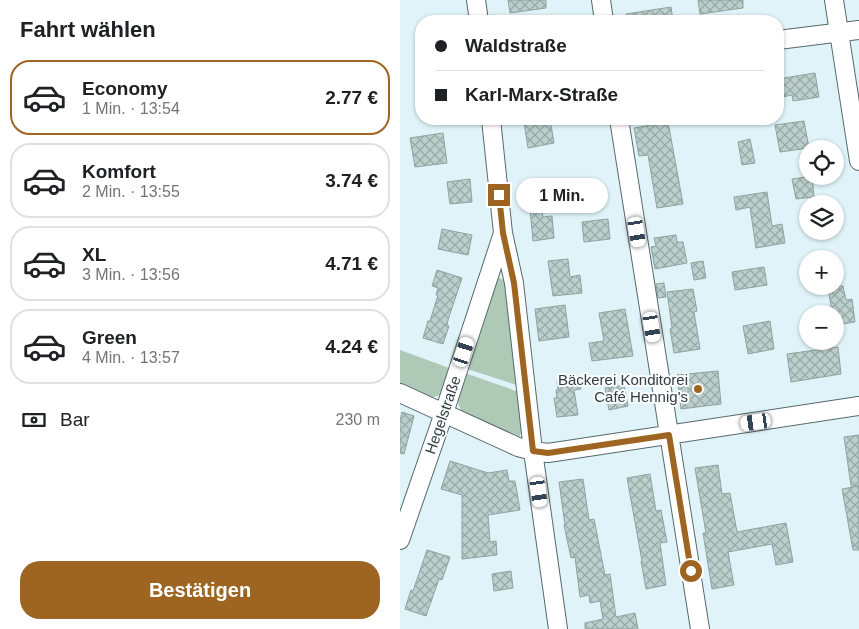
<!DOCTYPE html>
<html lang="de">
<meta charset="utf-8">
<style>
:root{--surface:#fff;--page:#f2f2f2;--text:#202124;--muted:#757577;--line:#e0e0e0;--accent:#9d6521}
body{margin:0;font-family:Helvetica,sans-serif;background:var(--page);color:var(--text);height:100vh;display:flex;flex-direction:column;font-size:19px;white-space:nowrap}
*{box-sizing:border-box;margin:0}
p{font-size:16px;color:var(--muted)}
.icon{flex:none;width:28px;height:28px;fill:none;stroke:currentColor;stroke-width:2;stroke-linecap:round;stroke-linejoin:round}
.map{position:relative;flex:1;overflow:hidden}
.side{display:flex;flex-direction:column;background:var(--surface);width:400px}
.side>*{flex:none}
.banner{position:absolute;left:15px;top:15px;width:369px;height:110px;border-radius:20px;box-shadow:0 1px 4px #0004;display:grid;align-content:center;height:110px;padding:0 20px;background:var(--surface)}
.fabs{position:absolute;left:399px;top:140px;display:grid;gap:10px}
.fabs a{display:grid;place-items:center;width:45px;height:45px;border-radius:50%;background:var(--surface);box-shadow:0 1px 4px #0004;font-size:25px}
.end{position:absolute;width:22px;height:22px;margin:-11px;border:6px solid #9d6521;background:#fff;box-shadow:0 0 0 2px #fff}
.from{border-radius:50%}
.bubble{position:absolute;height:35px;border-radius:18px;background:var(--surface);box-shadow:0 1px 4px #0004;font-size:16px;font-weight:800;line-height:35px;text-align:center}
.car{position:absolute;width:15px;height:30px;margin:-15px -8px;border-radius:6px;box-shadow:0 0 4px 1px #0007;background:linear-gradient(#fff 24%,#345 0 40%,#fff 0 76%,#345 0 86%,#fff 0)}
.banner b{display:flex;align-items:center;gap:18px;height:48px;font-size:19px}
.banner b+b{border-top:1px solid var(--line)}
.banner i{width:12px;height:12px;background:var(--text)}
ul{padding:0;list-style:none}
li{display:flex;align-items:center;gap:15px;height:75px;margin:0 10px 8px;padding:0 10px;border:2px solid var(--line);border-radius:20px}
li div{flex:1}
li b{display:block;font-size:19px}
li em{font-style:normal;font-weight:800}
li.on{border-color:var(--accent)}
li>.icon{width:45px;height:45px;stroke-width:1.5}
h2{padding:0 20px;font-size:22px;line-height:60px}
.pay{display:flex;align-items:center;gap:12px;height:55px;padding:0 20px;font-size:19px}
.pay p{margin-inline-start:auto}
.action{display:flex;gap:10px;margin-top:auto;padding:10px 20px}
.action a{flex:1;height:58px;border-radius:20px;background:var(--accent);color:#fff;font-size:20px;font-weight:800;line-height:58px;text-align:center}
main{display:flex;flex:1;min-height:0}
.map>svg:first-child{display:block}
.green{fill:#aec9b6}
.building{fill:url(#building-cross-hatch);stroke:#90a3a0}
.lines{fill:none;stroke-linecap:round;stroke-linejoin:round}
.minor-casing{stroke:#56686c;stroke-width:20}
.minor{stroke:#fff;stroke-width:18}
.route{stroke:#9d6521;stroke-width:6}
.poi-dot{fill:#9d6521;stroke:#f9fdfe;stroke-width:2}
.labels{text-anchor:middle;stroke-width:4;stroke-linejoin:round;paint-order:stroke}
.poi-label{font-size:15px;fill:#353c3e;stroke:#f9fdfe;text-anchor:end}
.street-label{font-size:15px;fill:#353c3e;stroke:#f9fdfe}
</style>
<main>
<section class="side">
<h2>Fahrt wählen</h2>
<ul>
<li class="on"><svg class="icon" aria-label="car" viewBox="0 0 24 24"><path d="M5 17H2v-5l4-1 3-4h7l3 4 3 1v5h-3M9 17h6M6 11h13"/><circle cx="7" cy="17" r="2"/><circle cx="17" cy="17" r="2"/></svg><div><b>Economy</b><p>1 Min. · 13:54</p></div><em>2.77 €</em></li>
<li><svg class="icon" aria-label="car" viewBox="0 0 24 24"><path d="M5 17H2v-5l4-1 3-4h7l3 4 3 1v5h-3M9 17h6M6 11h13"/><circle cx="7" cy="17" r="2"/><circle cx="17" cy="17" r="2"/></svg><div><b>Komfort</b><p>2 Min. · 13:55</p></div><em>3.74 €</em></li>
<li><svg class="icon" aria-label="car" viewBox="0 0 24 24"><path d="M5 17H2v-5l4-1 3-4h7l3 4 3 1v5h-3M9 17h6M6 11h13"/><circle cx="7" cy="17" r="2"/><circle cx="17" cy="17" r="2"/></svg><div><b>XL</b><p>3 Min. · 13:56</p></div><em>4.71 €</em></li>
<li><svg class="icon" aria-label="car" viewBox="0 0 24 24"><path d="M5 17H2v-5l4-1 3-4h7l3 4 3 1v5h-3M9 17h6M6 11h13"/><circle cx="7" cy="17" r="2"/><circle cx="17" cy="17" r="2"/></svg><div><b>Green</b><p>4 Min. · 13:57</p></div><em>4.24 €</em></li>
</ul>
<div class="pay"><svg class="icon" aria-label="cash" viewBox="0 0 24 24"><path d="M3 7h18v10H3z"/><circle cx="12" cy="12" r="2"/></svg>Bar<p>230 m</p></div>
<div class="action"><a>Bestätigen</a></div>
</section>
<div class="map">
<svg width="459" height="629" viewBox="0 0 459 629">
<defs>
<pattern id="building-cross-hatch" width="8" height="8" patternUnits="userSpaceOnUse" patternTransform="scale(1.25)"><rect width="8" height="8" fill="#bbcfcc"/><path d="M0 0l8 8M0 8l8-8" fill="none" stroke="#99a9a7"/></pattern>
</defs>
<rect width="100%" height="100%" fill="#dff3f8"/>
<path class="green" d="M98 277 105 281 120 386 64 368 94 278Z
M0 350 52 369 43 394 31 398 0 385Z
M62 372 119 392 123 425 119 439 63 414C54 398 58 389 62 372Z"/>
<path class="building" d="M108 0H146V8L110 13Z
M298 0H343V8L300 14Z
M271 7 273 21H227L226 14Z
M415 73 419 97 393 101 392 95 378 98V79Z
M145 119H150L154 143 128 148 124 122Z
M404 121 409 148 380 152 375 125Z
M268 122 283 204 257 208 248 155 239 156 234 128Z
M43 133 47 163 15 167 10 138Z
M350 139 355 163 342 165 338 142Z
M412 176 414 197 396 199 392 179Z
M70 179 72 202 50 204 47 182Z
M137 182 143 217 152 216 154 238 133 241 129 198 123 199 121 185Z
M367 192 372 226 382 224 385 243 356 248 350 207 336 210 334 197Z
M208 219 210 239 184 242 182 222Z
M42 229 72 235 68 255 38 249Z
M276 235 277 242H283L287 263 255 269 251 247 256 246 254 238Z
M168 259 170 277 180 275 182 293 153 296 148 261Z
M303 261 306 278 294 280 291 263Z
M364 267 367 285 335 290 332 272Z
M37 270 62 278 48 320 47 325 49 326 43 344 23 338 28 321H30L38 295H36L38 288 32 286Z
M264 283 266 297 258 298 256 284Z
M428 286H443L446 300 452 299 455 322 435 325V314H432Z
M293 289 297 311 294 312 300 349 274 353 270 329 272 328 267 292Z
M165 305 169 337 139 341 135 309Z
M225 309 233 356 192 361 189 343 204 341 199 313Z
M370 321 374 349 348 354 343 326Z
M438 347 441 374 391 382 387 354Z
M318 371 321 404 281 409 277 375Z
M179 378 181 389 174 390 178 415 157 417 154 398H157L156 390H158L157 381Z
M224 385 228 406 209 410 205 388Z
M2 412 14 416 4 454 0 453V421Z
M459 435V486H451L444 437Z
M50 461 88 473 107 470 109 481H115L120 510 88 515 90 542 96 541 97 555 62 559V495L41 489Z
M318 465 322 494 330 493 337 532 386 523 393 562 376 565 372 544 328 552 334 585 312 589 303 533H306L295 468Z
M250 474 256 511 261 510 267 542 260 543 266 585 246 589 241 561H242L227 478Z
M183 479 189 520 194 519 205 575 210 574 216 617 235 613 238 629H185V623L203 619 200 601 190 603 189 595 180 597 175 557 171 558 164 525H165L159 482Z
M459 486V550H453L442 489Z
M27 550 50 557 42 580 39 579 26 616 5 609 11 590 13 591Z
M111 571 113 588 94 591 92 574Z"/>
<g class="lines">
<g class="minor-casing">
<path id="minor" d="M76 0 79 21
M201 0 204 21
M434 0 459 161
M378 40 459 30
M91 119 103 233 114 283 133 451 158 629
M219 119 300 629
M0 393 118 447 133 451 148 453 459 406
M0 540 44 413 103 233"/>
</g>
<use href="#minor" class="minor"/>
</g>
<g class="lines">
<path class="route" d="M99 195 103 233 114 283 133 451 148 453 269 435 291 571"/>
</g>
<circle class="poi-dot" cx="298" cy="389" r="5"/>
<g class="labels">
<g class="poi-label">
<text x="288" y="385">Bäckerei Konditorei<tspan x="288" dy="17">Café Hennig's</tspan></text>
</g>
<g class="street-label">
<text transform="translate(43 415) rotate(-71)" y="5">Hegelstraße</text>
</g>
</g>
</svg>
<div class="fabs">
<a><svg class="icon" aria-label="locate" viewBox="0 0 24 24"><circle cx="12" cy="12" r="6"/><path d="M12 2v4M12 18v4M2 12h4M18 12h4"/></svg></a>
<a><svg class="icon" aria-label="layers" viewBox="0 0 24 24"><path d="M12 4l9 5-9 5-9-5zM3 14l9 5 9-5"/></svg></a>
<a>+</a>
<a>−</a>
</div>
<i class="end from" style="left:291px;top:571px"></i>
<i class="end" style="left:99px;top:195px"></i>
<div class="bubble" style="left:116px;top:178px;width:92px">1 Min.</div>
<i class="car" style="left:237px;top:232px;rotate:171deg"></i>
<i class="car" style="left:252px;top:327px;rotate:171deg"></i>
<i class="car" style="left:64px;top:352px;rotate:18deg"></i>
<i class="car" style="left:356px;top:422px;rotate:262deg"></i>
<i class="car" style="left:139px;top:492px;rotate:172deg"></i>
<div class="banner">
<b><i class="from"></i>Waldstraße</b>
<b><i></i>Karl-Marx-Straße</b>
</div>
</div>
</main>
